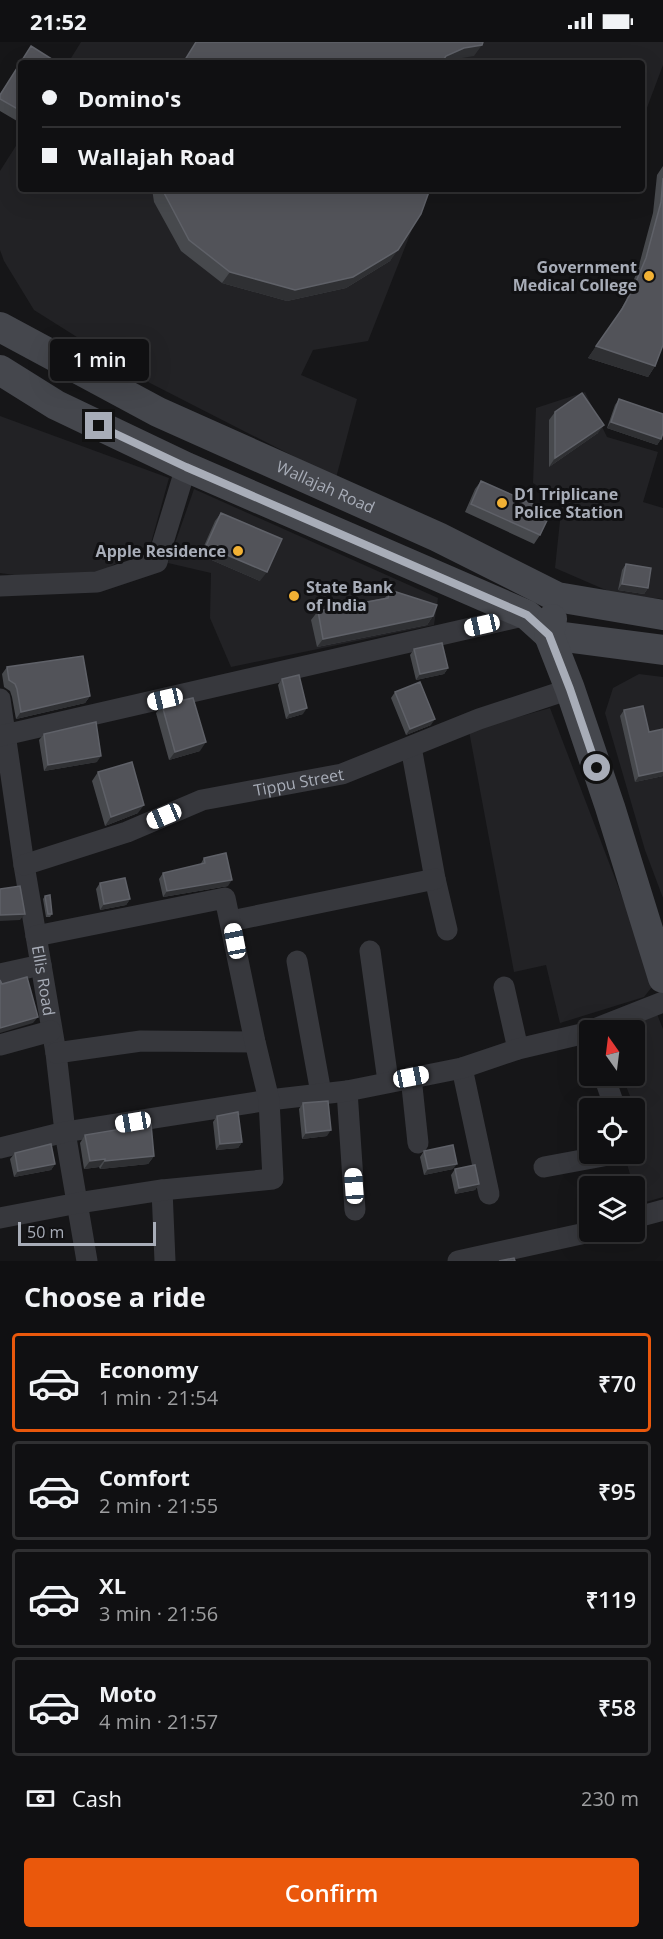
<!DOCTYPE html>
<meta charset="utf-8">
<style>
:root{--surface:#101012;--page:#1e1e20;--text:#f1f3f6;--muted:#9c9d9f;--line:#303032;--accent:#ea580c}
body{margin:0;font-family:"Open Sans",sans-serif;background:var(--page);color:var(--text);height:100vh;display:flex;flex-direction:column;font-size:22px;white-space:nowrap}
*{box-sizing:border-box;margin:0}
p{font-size:20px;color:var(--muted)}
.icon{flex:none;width:33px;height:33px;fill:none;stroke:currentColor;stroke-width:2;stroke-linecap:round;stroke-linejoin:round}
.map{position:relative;height:1219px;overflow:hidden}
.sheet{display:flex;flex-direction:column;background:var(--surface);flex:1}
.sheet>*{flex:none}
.top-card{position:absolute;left:18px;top:18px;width:627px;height:132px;border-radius:6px;box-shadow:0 6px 24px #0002,0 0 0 2px var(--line);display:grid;align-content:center;height:132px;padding:0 24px;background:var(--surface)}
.needle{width:39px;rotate:346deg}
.buttons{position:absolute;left:579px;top:978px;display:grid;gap:12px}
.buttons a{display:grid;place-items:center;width:66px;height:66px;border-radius:6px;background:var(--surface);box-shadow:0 6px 24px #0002,0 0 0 2px var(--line);font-size:30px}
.scale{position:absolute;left:18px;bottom:15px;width:138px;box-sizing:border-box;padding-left:6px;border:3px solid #a8adb8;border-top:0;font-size:16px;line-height:21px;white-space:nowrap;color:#a8adb8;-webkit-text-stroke:4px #111113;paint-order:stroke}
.end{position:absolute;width:27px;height:27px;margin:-14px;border:8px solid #a8adb8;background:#111;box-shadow:0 0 0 3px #111}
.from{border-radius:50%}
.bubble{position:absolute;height:42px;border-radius:6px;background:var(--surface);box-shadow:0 6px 24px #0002,0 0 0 2px var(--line);font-size:20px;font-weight:600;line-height:42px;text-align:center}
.car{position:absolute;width:18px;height:36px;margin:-18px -9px;border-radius:8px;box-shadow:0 0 4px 2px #0007;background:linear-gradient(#fff 24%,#345 0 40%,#fff 0 76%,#345 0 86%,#fff 0)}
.top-card b{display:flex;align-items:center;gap:21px;height:57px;font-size:22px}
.top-card b+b{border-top:2px solid var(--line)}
.top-card i{width:15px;height:15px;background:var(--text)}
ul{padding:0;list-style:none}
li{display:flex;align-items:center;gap:18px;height:99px;margin:0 12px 9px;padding:0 12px;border:3px solid var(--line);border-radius:6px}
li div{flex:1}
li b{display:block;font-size:22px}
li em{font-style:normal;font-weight:600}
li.selected{border-color:var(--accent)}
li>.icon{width:54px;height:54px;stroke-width:1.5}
h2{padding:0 24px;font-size:27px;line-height:72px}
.pay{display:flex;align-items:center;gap:15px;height:66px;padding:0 24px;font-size:22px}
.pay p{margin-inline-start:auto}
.button{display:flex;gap:12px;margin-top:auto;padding:12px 24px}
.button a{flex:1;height:69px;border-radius:6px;background:var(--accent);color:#fff;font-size:24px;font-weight:600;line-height:69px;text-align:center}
.status{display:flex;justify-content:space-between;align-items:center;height:42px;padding:0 30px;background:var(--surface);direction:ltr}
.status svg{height:16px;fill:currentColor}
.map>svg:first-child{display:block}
.built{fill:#222225}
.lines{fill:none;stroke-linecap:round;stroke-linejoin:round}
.street{stroke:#37383d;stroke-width:21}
.secondary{stroke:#45474d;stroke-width:30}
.wall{fill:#47494d}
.shaded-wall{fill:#2f3033}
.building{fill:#525359;stroke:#5f6168;stroke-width:1.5}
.route{stroke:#a8adb8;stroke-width:8}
.poi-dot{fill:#f2b134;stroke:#111113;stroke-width:2}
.labels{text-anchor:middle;stroke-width:6;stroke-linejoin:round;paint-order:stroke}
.poi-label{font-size:16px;font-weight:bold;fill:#a8adb8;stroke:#111113;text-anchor:end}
.street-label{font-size:16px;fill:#a8adb8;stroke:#111113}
</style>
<div class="status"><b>21:52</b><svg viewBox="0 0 49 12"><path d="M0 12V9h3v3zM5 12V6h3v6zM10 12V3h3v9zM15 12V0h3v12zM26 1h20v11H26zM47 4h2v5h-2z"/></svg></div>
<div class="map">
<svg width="663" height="1219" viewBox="0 0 663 1219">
<rect width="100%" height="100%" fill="#161618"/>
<path class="built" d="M81 0H663V23L642 79V21H68Z
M21 96V147H428L368 299 313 308 301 333 357 357 336 436 150 341 34 268 4 219 0 208V129Z
M585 350 607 395 658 410 643 460 663 466V557L615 552 555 526 562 460 533 441 536 366Z
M0 374 169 436 151 501 96 533 35 536 0 531Z
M194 447 438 556 434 583 231 625 210 576 211 531 168 521Z
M639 632 663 635V856L645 808 605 671 613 646Z
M550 666 655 941 644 955 560 981 546 923 514 930 469 689Z
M655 967 663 987V1155L639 1162 624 1112H634L635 1099 646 1094 622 1034H634V988H605Z"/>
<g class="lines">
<g class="street">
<path d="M0 544 97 540 157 520 186 425"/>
<path id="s1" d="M0 657 24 823 56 1011 65 1090 87 1219"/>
<path d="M0 694 527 573"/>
<path d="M411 705 435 837 447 888"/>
<path id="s2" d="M24 823 127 790 202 758 342 732 479 677 570 647"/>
<path d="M231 879 435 837"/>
<path d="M370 909 388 1039"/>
<path d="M297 919 321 1051"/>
<path d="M0 932 41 923"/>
<path d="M504 945 518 1007"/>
<path d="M592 988 663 960"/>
<path d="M0 1003 51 989"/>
<path d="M56 1011 141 999 255 1000"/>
<path d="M462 1026 489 1152"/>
<path d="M604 1034 615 1066"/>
<path d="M411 1035 418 1101"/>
<path d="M347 1049 355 1168"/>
<path d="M0 1106 65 1090 269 1058 347 1049 462 1026 518 1007 590 990"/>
<path d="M544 1125 614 1112"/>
<path d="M162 1148 165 1219"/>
<path d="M0 1176 78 1161 162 1148 273 1137 269 1058 255 1000 225 856 36 894"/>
<path d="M634 1176 663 1168"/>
<path d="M458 1219 590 1190"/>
</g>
<g class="secondary">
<path id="s3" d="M0 285 158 370 438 495 557 555 663 573"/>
<path d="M0 328 56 363 186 425 527 573 549 593 663 608"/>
<path d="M552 577 549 593 570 647 610 765 663 936"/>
</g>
</g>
<path class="wall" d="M21 21V73L17 79 0 69V52Z
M663 124V303L655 324 648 335 588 316 615 278 626 258 638 227 653 171 657 133Z
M152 147H430L390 219 346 246 287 259 222 241 181 209 154 160Z
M619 357 661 397 657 403 607 386 615 363Z
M555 370 598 391 549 425V378Z
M481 439 540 493 534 502 465 470 475 447Z
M221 471 260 539 200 513 215 479Z
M626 522 648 546 644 552 618 548 622 528Z
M390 548 433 574 427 583 317 605 311 578 318 569 385 556Z
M414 607 448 626 444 632 416 638 410 613Z
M7 625 90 654 85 661 16 677 12 655 10 649 4 645 2 632Z
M282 637 303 672 286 677 278 643Z
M395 650 431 683 406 693 391 656Z
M162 663 200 709 169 718 156 671Z
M624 668 649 690 663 687V734L635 740 620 674Z
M44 692 97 720 44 729 39 698Z
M98 730 138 771 105 784 92 739Z
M204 816 228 844 163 855 159 837 163 831 200 823Z
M100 841 130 857 126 863 100 868 96 847Z
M45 854 52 872 50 875H46L43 857Z
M303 1061 327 1094 302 1097 299 1067Z
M217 1074 242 1100 238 1106 216 1108 213 1080Z
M85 1093 154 1114 148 1122 100 1127 99 1125 84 1127 80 1101Z
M424 1109 453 1127 424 1133 420 1115Z
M15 1111 55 1122 51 1128 14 1135 10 1117Z
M455 1127 479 1142 475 1148 455 1152 451 1133Z"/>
<path class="shaded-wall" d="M482 3 474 14 456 17 447 21H441L446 14 464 6Z
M398 208 390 219 346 246 287 259 222 241 230 230Z
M596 304 655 324 648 335 588 316Z
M611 380 661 397 657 403 607 386Z
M604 383 598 391 549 425 555 416Z
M206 504 267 530 260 539 200 513Z
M622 542 648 546 644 552 618 548Z
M433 574 427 583 317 605 323 597Z
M448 626 444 632 416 638 420 632Z
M90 654 85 661 16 677 21 670Z
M307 666 303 672 286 677 290 671Z
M435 677 431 683 406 693 410 687Z
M206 700 200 709 169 718 175 710Z
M101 714 97 720 44 729 48 723Z
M663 729V734L635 740 639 734Z
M144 763 138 771 105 784 111 775Z
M232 838 228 844 163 855 167 849Z
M130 857 126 863 100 868 104 862Z
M25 872 20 878 0 879V873Z
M38 975 33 981 0 991V986Z
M331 1088 327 1094 302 1097 306 1091Z
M242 1100 238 1106 216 1108 220 1102Z
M154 1114 148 1122 100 1127 105 1119Z
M105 1117 99 1125 84 1127 90 1119Z
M55 1122 51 1128 14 1135 18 1129Z
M457 1122 453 1127 424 1133 428 1127Z
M479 1142 475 1148 455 1152 459 1146Z"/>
<path class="building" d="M196 0H483L482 3 464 6 446 14 441 21H183Z
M31 4 55 19 54 21H21V69L0 57V53Z
M663 136V303L655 324 596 304 622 267 633 247 646 216 661 160Z
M162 147H430L421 172 398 208 353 235 295 248 230 230 189 198Z
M582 351 604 383 555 416V370Z
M619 357 663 372V391L661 397 611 380Z
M481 439 551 470 540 493 471 462Z
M221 471 282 497 267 530 206 504Z
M626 522 651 526 648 546 622 542Z
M390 548 437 563 433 574 323 597 318 569 388 556Z
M442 601 448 626 420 632 414 607Z
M83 614 90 654 21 670 17 647 15 642 9 638 7 625Z
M299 633 307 666 290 671 282 637Z
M420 640 435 677 410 687 395 650Z
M193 656 206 700 175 710 162 663Z
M643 664 649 690 663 687V729L639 734 624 668Z
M96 680 101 714 48 723 44 692Z
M132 720 144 763 111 775 98 730Z
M226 811 232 838 167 849 163 831 205 821 204 816Z
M125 836 130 857 104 862 100 841Z
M20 844 25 872 0 873V847Z
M50 853 52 872H48L45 854Z
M27 935 38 975 0 986V938L2 942Z
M328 1059 331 1088 306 1091 303 1061Z
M238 1070 242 1100 220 1102 217 1074Z
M151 1082 154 1114 105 1119V1117L90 1119 85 1093Z
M51 1102 55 1122 18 1129 15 1111Z
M453 1103 457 1122 428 1127 424 1109Z
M475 1123 479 1142 459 1146 455 1127Z
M514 1216 515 1219H499Z"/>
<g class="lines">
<path class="route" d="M99 384 186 425 527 573 549 593 570 647 597 726"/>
</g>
<g class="poi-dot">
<circle cx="649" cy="234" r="6"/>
<circle cx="502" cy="461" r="6"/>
<circle cx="238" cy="509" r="6"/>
<circle cx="294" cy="554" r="6"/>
</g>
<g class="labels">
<g class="poi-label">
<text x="637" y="231">Government<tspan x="637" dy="18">Medical College</tspan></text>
<text x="514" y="458" text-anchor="start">D1 Triplicane<tspan x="514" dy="18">Police Station</tspan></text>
<text x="226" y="515">Apple Residence</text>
<text x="306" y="551" text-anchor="start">State Bank<tspan x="306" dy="18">of India</tspan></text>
</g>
<g class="street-label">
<text dy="6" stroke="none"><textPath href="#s3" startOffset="363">Wallajah Road</textPath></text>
<text dy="6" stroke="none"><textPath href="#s2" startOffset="288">Tippu Street</textPath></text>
<text dy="6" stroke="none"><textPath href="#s1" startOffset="285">Ellis Road</textPath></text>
</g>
</g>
</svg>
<div class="buttons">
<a><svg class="needle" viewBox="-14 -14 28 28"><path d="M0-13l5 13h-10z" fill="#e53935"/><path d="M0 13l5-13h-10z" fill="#9c9d9f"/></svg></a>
<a><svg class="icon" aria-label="locate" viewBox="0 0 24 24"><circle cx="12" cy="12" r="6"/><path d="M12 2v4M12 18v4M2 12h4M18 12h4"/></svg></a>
<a><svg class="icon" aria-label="layers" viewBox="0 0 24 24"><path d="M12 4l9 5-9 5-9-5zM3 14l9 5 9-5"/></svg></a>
</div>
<div class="scale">50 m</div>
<i class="end from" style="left:597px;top:726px"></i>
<i class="end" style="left:99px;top:384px"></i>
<div class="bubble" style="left:50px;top:297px;width:99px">1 min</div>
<i class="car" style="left:482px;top:583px;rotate:257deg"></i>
<i class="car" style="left:165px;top:657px;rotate:257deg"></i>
<i class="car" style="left:164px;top:774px;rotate:247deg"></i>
<i class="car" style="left:235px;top:899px;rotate:349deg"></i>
<i class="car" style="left:411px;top:1035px;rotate:79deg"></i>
<i class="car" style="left:133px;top:1080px;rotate:261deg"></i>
<i class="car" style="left:354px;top:1144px;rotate:356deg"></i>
<div class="top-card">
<b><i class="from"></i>Domino's</b>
<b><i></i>Wallajah Road</b>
</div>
</div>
<section class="sheet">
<h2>Choose a ride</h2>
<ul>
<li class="selected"><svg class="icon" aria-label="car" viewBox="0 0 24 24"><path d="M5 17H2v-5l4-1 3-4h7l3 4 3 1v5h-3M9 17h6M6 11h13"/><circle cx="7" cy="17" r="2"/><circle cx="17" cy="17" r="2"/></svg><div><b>Economy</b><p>1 min · 21:54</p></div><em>₹70</em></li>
<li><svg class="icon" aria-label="car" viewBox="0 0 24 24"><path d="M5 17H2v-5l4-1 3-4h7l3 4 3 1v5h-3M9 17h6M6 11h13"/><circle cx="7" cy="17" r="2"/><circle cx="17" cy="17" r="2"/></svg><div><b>Comfort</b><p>2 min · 21:55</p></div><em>₹95</em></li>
<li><svg class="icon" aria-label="car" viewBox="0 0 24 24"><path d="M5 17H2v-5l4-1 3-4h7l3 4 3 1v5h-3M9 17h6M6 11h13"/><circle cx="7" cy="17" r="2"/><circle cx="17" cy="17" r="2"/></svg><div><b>XL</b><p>3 min · 21:56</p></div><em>₹119</em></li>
<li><svg class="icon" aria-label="car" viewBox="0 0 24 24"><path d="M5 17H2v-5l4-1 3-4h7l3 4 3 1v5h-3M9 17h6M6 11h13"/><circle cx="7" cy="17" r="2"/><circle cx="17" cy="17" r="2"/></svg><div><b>Moto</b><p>4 min · 21:57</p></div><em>₹58</em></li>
</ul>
<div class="pay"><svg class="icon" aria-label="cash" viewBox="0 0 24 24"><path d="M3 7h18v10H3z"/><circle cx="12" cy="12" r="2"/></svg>Cash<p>230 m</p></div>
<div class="button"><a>Confirm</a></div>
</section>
